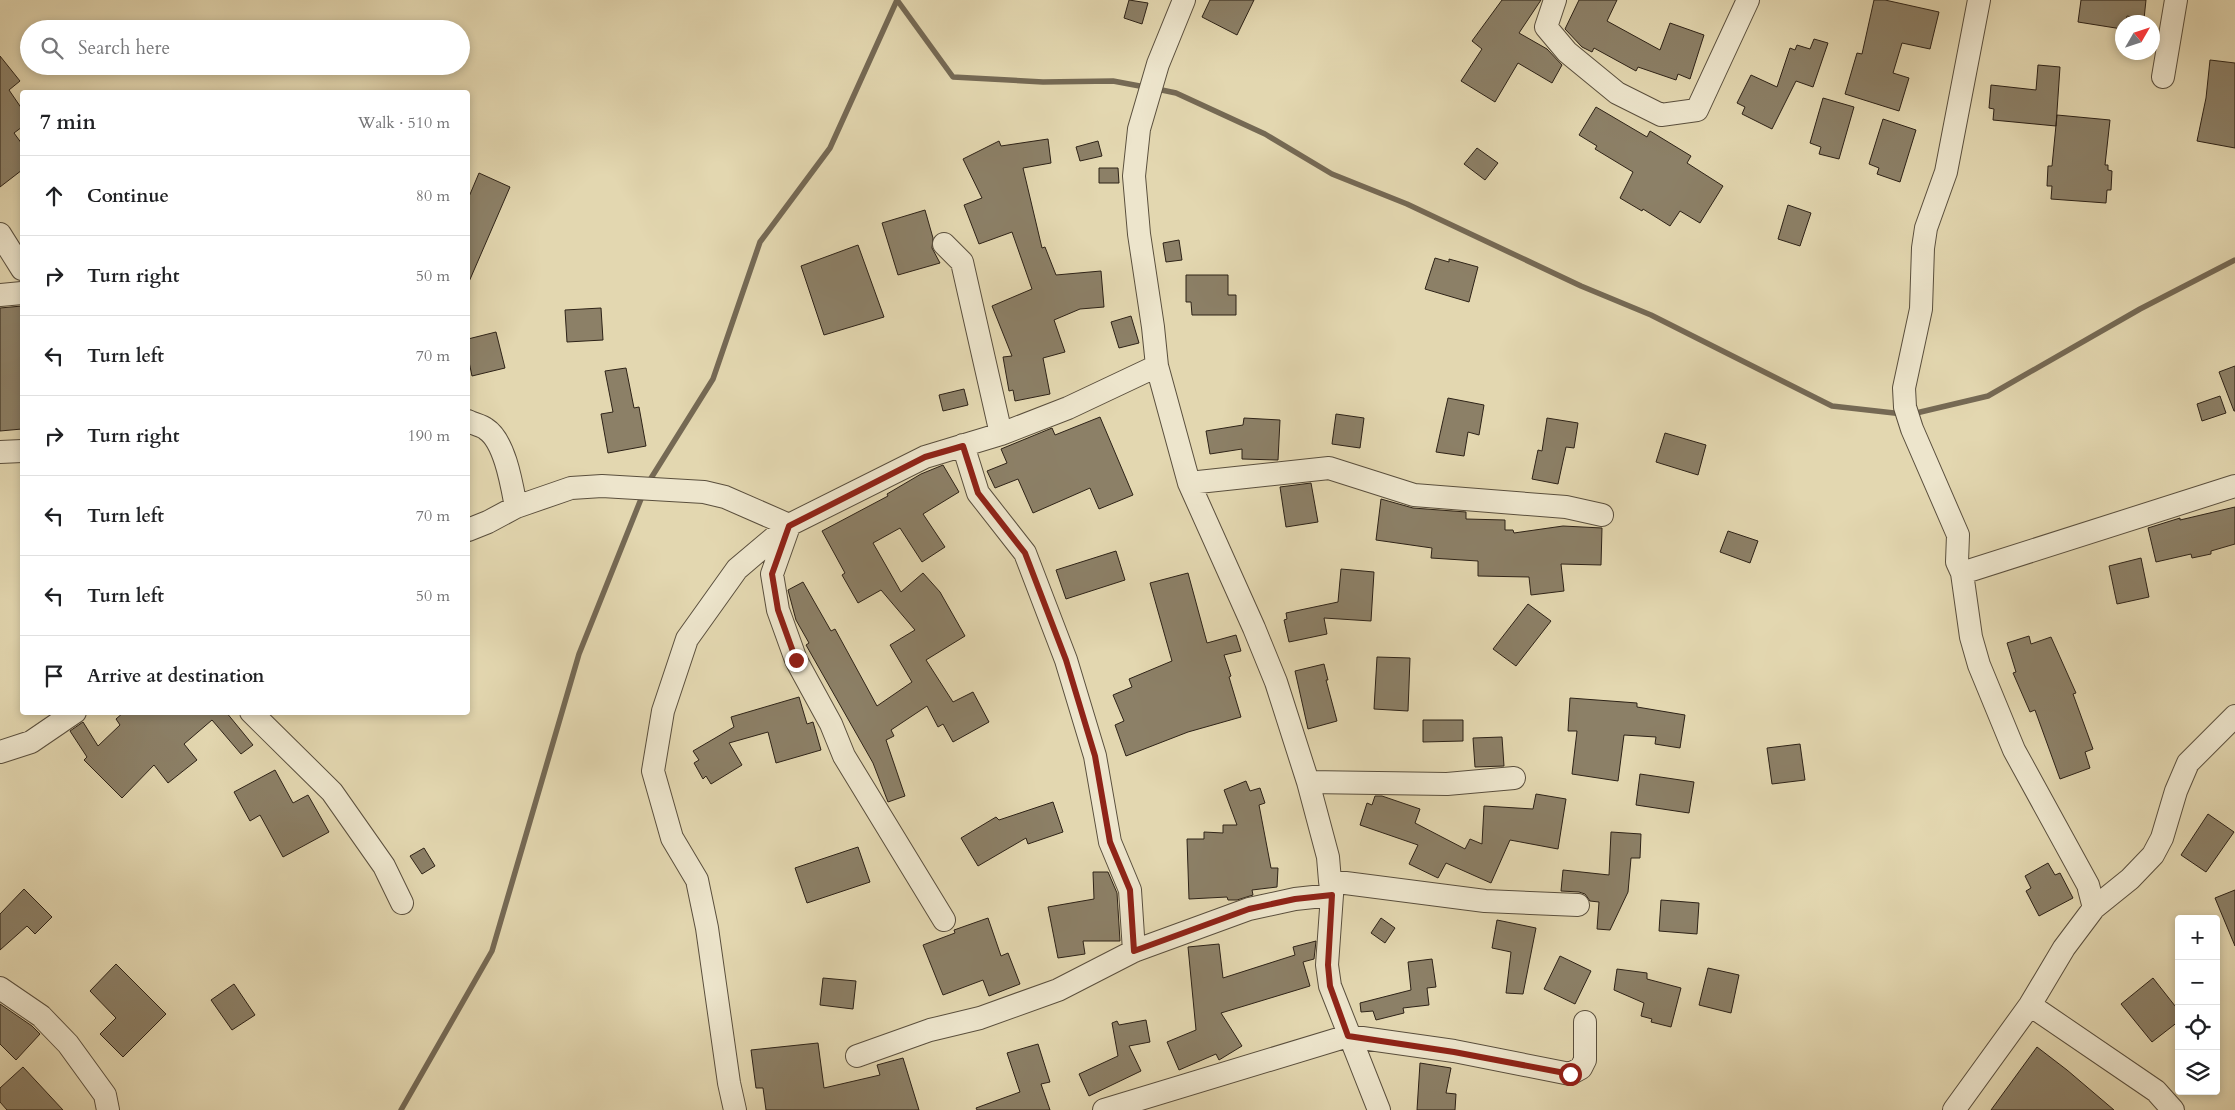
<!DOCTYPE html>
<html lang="en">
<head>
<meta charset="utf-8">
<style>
	:root { --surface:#fff; --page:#f2f2f2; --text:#202124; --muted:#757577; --line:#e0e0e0 }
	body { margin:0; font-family:Cardo,serif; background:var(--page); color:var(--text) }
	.controls { position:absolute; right:15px; bottom:15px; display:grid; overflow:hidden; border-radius:5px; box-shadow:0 2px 8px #0003 }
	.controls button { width:45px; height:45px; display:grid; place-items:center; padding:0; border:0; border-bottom:1px solid var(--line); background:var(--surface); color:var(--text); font:25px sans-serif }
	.compass { position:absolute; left:2115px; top:15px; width:45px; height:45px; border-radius:50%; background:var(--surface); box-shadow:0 2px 8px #0003; rotate:51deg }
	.stop { position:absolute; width:15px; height:15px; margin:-11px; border:4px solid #8f2418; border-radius:50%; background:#fff }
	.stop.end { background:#8f2418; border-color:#fff; box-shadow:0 1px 5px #0008 }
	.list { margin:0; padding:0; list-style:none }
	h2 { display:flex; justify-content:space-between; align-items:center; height:65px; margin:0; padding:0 20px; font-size:21px }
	h2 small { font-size:16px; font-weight:400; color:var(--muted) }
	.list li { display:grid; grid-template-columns:32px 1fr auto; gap:15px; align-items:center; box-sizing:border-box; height:80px; padding:0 20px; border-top:1px solid var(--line) }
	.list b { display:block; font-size:19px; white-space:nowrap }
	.list em { font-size:16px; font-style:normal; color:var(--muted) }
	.icon { flex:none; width:28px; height:28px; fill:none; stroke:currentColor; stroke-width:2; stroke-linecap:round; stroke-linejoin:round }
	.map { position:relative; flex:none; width:2235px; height:1110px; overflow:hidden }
	.search { position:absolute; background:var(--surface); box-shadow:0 2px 8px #0003; left:20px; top:20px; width:450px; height:55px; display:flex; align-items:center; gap:12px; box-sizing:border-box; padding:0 18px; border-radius:28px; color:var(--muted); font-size:19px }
	.panel { position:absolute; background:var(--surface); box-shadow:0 2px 8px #0003; left:20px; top:90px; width:450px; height:625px; border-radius:5px }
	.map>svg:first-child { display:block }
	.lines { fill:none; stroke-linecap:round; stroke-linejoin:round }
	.stream { stroke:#756954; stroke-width:5.5 }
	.building { fill:#8c8067; stroke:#2d2217 }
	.minor-casing { stroke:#5a4f3d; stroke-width:24 }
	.minor { stroke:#ede5cc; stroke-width:22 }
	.route { stroke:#8f2418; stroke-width:6 }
</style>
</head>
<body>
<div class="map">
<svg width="2235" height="1110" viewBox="0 0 2235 1110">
	<rect width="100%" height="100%" fill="#e3d7b0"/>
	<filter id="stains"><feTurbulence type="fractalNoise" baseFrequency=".004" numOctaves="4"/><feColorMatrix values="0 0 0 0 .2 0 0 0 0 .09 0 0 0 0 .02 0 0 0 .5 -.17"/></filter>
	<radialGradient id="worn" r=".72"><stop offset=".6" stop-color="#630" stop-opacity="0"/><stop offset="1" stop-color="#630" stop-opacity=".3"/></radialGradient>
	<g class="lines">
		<!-- stream -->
		<path class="stream" d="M 897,0 L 953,77 L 1043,82 L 1113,81 L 1145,87
			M 1157,89 L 1176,93 L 1265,134 L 1332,174 L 1407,204 L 1581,286 L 1651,315 L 1832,406 L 1903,414
			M 1912,414 L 1988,396 L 2140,309 L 2235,260
			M 648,483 L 713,379 L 760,242 L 830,148 L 897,0
			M 401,1110 L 492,951 L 579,654 L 643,494"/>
	</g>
	<!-- building -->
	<path class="building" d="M 1129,0 L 1148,3 L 1142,24 L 1124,18 Z
		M 1210,0 L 1254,0 L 1237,35 L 1202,17 Z
		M 1502,0 L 1541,0 L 1519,33 L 1547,49 L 1562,65 L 1552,83 L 1518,63 L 1495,102 L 1461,81 L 1482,49 L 1472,41 Z
		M 1579,0 L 1617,0 L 1607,21 L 1660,50 L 1670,23 L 1704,35 L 1690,79 L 1678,74 L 1676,80 L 1638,67 L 1636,71 L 1594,48 L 1592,52 L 1582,47 L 1565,29 Z
		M 1874,0 L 1885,0 L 1939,12 L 1930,49 L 1902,43 L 1893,73 L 1909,78 L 1899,111 L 1845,94 L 1857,53 L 1862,54 Z
		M 2081,0 L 2146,0 L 2144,19 L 2127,16 L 2126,22 L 2122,22 L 2122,29 L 2078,22 Z
		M 1814,39 L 1828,43 L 1813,87 L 1796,81 L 1772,129 L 1742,114 L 1745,107 L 1737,103 L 1751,75 L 1777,87 L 1790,48 L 1795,50 L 1797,45 L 1810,49 Z
		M 0,56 L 20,81 L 9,90 L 22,109 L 22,127 L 14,133 L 22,144 L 22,170 L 0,187 Z
		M 2210,60 L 2235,63 L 2235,148 L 2197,141 L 2206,98 Z
		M 2038,65 L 2060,67 L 2056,126 L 1993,120 L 1994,109 L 1989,108 L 1991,85 L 2036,90 Z
		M 1823,98 L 1854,107 L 1839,159 L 1819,154 L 1821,147 L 1810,143 Z
		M 1596,107 L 1647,137 L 1650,131 L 1691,156 L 1687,163 L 1723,186 L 1700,223 L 1680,211 L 1670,226 L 1643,209 L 1642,211 L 1620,198 L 1633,172 L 1595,149 L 1597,146 L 1579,135 Z
		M 2057,115 L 2110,120 L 2105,165 L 2108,165 L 2108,170 L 2112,171 L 2111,190 L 2107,190 L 2106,203 L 2051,199 L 2052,186 L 2047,186 L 2048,166 L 2052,166 Z
		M 1883,119 L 1916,130 L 1900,182 L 1877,174 L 1879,168 L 1869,164 Z
		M 1048,139 L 1051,163 L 1023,168 L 1042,248 L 1045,247 L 1056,275 L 1101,271 L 1104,307 L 1080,309 L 1054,320 L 1065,352 L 1043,358 L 1050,394 L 1015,401 L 1013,390 L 1009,391 L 1003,357 L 1012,356 L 992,306 L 1032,289 L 1012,232 L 979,244 L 964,205 L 982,198 L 963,159 L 999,141 L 1001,146 Z
		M 1098,141 L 1102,156 L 1080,161 L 1076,147 Z
		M 1477,148 L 1498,163 L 1485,180 L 1464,164 Z
		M 1099,168 L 1118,168 L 1119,183 L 1099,183 Z
		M 479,173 L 510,187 L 468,284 L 468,199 Z
		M 1788,205 L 1811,213 L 1800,246 L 1778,239 Z
		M 925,210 L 933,238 L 932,248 L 940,263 L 898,275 L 882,223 Z
		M 1179,240 L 1182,260 L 1166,262 L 1163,243 Z
		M 858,245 L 884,317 L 824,335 L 801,266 Z
		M 1435,258 L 1449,262 L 1449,259 L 1478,267 L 1469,302 L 1425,289 Z
		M 1186,275 L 1228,275 L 1228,295 L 1236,295 L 1236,315 L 1192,315 L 1191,302 L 1186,302 Z
		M 22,306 L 22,429 L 0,431 L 0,308 Z
		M 601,308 L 603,340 L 567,342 L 565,310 Z
		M 1131,316 L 1139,343 L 1119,348 L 1111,322 Z
		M 496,332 L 505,368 L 472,376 L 468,357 L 468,339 Z
		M 2235,366 L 2235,411 L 2234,411 L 2219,372 Z
		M 626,368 L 634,408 L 639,407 L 646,446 L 608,453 L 601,414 L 613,412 L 605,371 Z
		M 964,389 L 968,405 L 943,411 L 939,395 Z
		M 2220,396 L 2226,413 L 2202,421 L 2197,404 Z
		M 1448,398 L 1484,405 L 1479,435 L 1468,432 L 1464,456 L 1436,452 Z
		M 1336,414 L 1364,418 L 1360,448 L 1332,444 Z
		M 1100,417 L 1133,495 L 1099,509 L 1090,488 L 1033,513 L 1018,479 L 995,488 L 987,471 L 1007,463 L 1001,449 L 1052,428 L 1055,435 Z
		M 1244,418 L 1280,420 L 1278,460 L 1242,459 L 1242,449 L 1210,454 L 1206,431 L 1243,425 Z
		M 1547,418 L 1578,423 L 1574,448 L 1566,447 L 1558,484 L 1532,479 L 1538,450 L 1542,451 Z
		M 1665,433 L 1706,445 L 1698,475 L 1656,462 Z
		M 943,465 L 959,492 L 923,514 L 945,547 L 922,562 L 900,528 L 873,543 L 901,592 L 923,573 L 940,592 L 965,636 L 926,660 L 953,702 L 973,692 L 989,722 L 953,742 L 943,724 L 938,727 L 927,706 L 891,730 L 894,736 L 886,740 L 905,796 L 888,802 L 873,763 L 806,645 L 809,643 L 796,620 L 788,590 L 803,582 L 831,631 L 835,629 L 877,706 L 912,682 L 890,645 L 915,630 L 881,590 L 858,603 L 842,575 L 845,573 L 822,531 L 888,496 L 887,494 L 921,474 Z
		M 1311,483 L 1318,522 L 1286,527 L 1280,487 Z
		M 1381,499 L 1413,508 L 1466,512 L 1466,519 L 1505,520 L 1505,530 L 1513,530 L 1514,533 L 1563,526 L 1602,528 L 1601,565 L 1561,564 L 1564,591 L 1531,595 L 1529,577 L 1478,576 L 1478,561 L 1431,558 L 1432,548 L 1376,540 Z
		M 2235,507 L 2235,544 L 2211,551 L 2211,554 L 2192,558 L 2191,554 L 2156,562 L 2148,528 L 2180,518 L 2180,520 Z
		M 1728,531 L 1758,541 L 1750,563 L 1720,552 Z
		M 1116,551 L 1125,580 L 1066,599 L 1056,570 Z
		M 2141,558 L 2149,597 L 2117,604 L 2109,566 Z
		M 1341,569 L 1374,572 L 1371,621 L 1324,618 L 1327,634 L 1289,642 L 1284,620 L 1287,619 L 1286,613 L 1338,602 Z
		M 1188,573 L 1207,643 L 1236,635 L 1241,651 L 1224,655 L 1231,676 L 1229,677 L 1241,717 L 1188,732 L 1126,756 L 1115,725 L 1124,721 L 1113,695 L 1132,687 L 1129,679 L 1172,661 L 1150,583 Z
		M 1528,604 L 1551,621 L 1516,666 L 1493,649 Z
		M 2029,636 L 2031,644 L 2051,637 L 2076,693 L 2073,694 L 2093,749 L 2085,752 L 2090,768 L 2060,779 L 2035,710 L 2030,712 L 2013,673 L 2016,672 L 2007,643 Z
		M 1377,657 L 1410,658 L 1408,711 L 1374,709 Z
		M 1324,664 L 1328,680 L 1326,680 L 1337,721 L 1308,729 L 1295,671 Z
		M 799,697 L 807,724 L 813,722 L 821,750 L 776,763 L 768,732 L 729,743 L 742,765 L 711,784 L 706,776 L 703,779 L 694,763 L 699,760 L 693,751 L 734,727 L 731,717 Z
		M 1570,698 L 1637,703 L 1637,707 L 1685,715 L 1680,748 L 1655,744 L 1656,737 L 1624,735 L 1618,781 L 1572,774 L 1577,731 L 1568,731 Z
		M 124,712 L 226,712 L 253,745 L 241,754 L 212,720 L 184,744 L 197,760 L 168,783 L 154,765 L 122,798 L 84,760 L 87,757 L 70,731 L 83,722 L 98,746 L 120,725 L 116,719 Z
		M 1423,720 L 1463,720 L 1463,741 L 1423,742 Z
		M 1502,737 L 1504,766 L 1475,767 L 1473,738 Z
		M 1800,744 L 1805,780 L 1772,784 L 1767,748 Z
		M 275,770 L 293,803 L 308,795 L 329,832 L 283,857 L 260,815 L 250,821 L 234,792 Z
		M 1640,774 L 1694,782 L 1689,813 L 1636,805 Z
		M 1246,781 L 1250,791 L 1260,788 L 1265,803 L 1259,805 L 1271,868 L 1278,868 L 1277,887 L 1252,890 L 1253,895 L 1237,900 L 1228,900 L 1227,897 L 1189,899 L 1187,839 L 1204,839 L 1204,832 L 1223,833 L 1223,825 L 1237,825 L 1224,790 Z
		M 1536,794 L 1566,799 L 1558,849 L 1510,840 L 1491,883 L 1446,863 L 1438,878 L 1409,864 L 1418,845 L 1360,825 L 1367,803 L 1372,805 L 1375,796 L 1382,796 L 1420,809 L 1415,823 L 1465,849 L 1470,839 L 1482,844 L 1484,806 L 1533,809 Z
		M 1053,802 L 1063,832 L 1028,844 L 1026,838 L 978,866 L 961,838 L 996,817 L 999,820 Z
		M 2208,814 L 2234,832 L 2206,872 L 2181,855 Z
		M 1611,832 L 1641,834 L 1640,858 L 1631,858 L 1628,892 L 1610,930 L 1597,929 L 1599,902 L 1590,901 L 1585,894 L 1579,892 L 1561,891 L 1563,870 L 1609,875 Z
		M 858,847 L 870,882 L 807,903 L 795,868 Z
		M 424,848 L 435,866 L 422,874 L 410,856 Z
		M 2048,863 L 2055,875 L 2060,873 L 2073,898 L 2039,916 L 2026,891 L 2031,888 L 2025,876 Z
		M 1093,872 L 1108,872 L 1117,893 L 1120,941 L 1083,941 L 1085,954 L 1058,958 L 1048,907 L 1094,899 Z
		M 24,889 L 52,917 L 35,934 L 27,926 L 0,950 L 0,914 Z
		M 2235,890 L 2235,946 L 2215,898 Z
		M 1661,900 L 1699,903 L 1697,934 L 1659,931 Z
		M 988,918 L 1001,956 L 1008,953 L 1020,984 L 989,996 L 983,980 L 943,995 L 923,945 L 955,933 L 954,930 Z
		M 1381,918 L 1395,928 L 1385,943 L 1371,933 Z
		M 1497,920 L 1536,928 L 1523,994 L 1506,993 L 1511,952 L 1492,948 Z
		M 1316,941 L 1314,959 L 1303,962 L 1310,986 L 1221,1013 L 1242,1046 L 1219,1060 L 1216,1054 L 1179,1070 L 1167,1042 L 1196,1030 L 1188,947 L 1219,944 L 1223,978 L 1295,955 L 1293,947 Z
		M 1560,956 L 1591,971 L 1575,1004 L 1544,989 Z
		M 1432,959 L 1436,987 L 1427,988 L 1429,1005 L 1403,1008 L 1404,1013 L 1376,1020 L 1373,1011 L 1361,1012 L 1360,1003 L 1411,990 L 1408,962 Z
		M 116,964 L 166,1014 L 123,1057 L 100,1034 L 116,1018 L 90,991 Z
		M 1708,968 L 1739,975 L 1731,1013 L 1699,1005 Z
		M 1617,969 L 1647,973 L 1647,979 L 1681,988 L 1671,1027 L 1651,1022 L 1652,1019 L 1641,1016 L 1644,1003 L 1614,990 Z
		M 823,978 L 856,981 L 853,1009 L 820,1005 Z
		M 2153,978 L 2179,1011 L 2179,1021 L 2152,1042 L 2121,1004 Z
		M 234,984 L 255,1015 L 232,1030 L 211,1000 Z
		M 0,1004 L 32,1026 L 40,1034 L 16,1060 L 0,1044 Z
		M 1146,1020 L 1150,1042 L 1129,1046 L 1141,1071 L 1089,1096 L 1079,1074 L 1118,1056 L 1112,1023 L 1117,1021 L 1119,1025 Z
		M 818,1043 L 824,1088 L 880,1075 L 877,1065 L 903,1058 L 919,1110 L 766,1110 L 763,1088 L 756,1088 L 751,1050 Z
		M 1038,1044 L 1050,1082 L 1041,1084 L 1050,1110 L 977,1110 L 976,1108 L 1020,1092 L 1007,1053 Z
		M 2037,1047 L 2067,1070 L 2114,1110 L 1991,1110 Z
		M 1420,1063 L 1451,1068 L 1446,1093 L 1456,1094 L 1455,1110 L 1417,1110 Z
		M 23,1067 L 63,1110 L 7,1110 L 0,1102 L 0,1088 Z"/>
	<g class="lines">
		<!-- minor casing -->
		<g class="minor-casing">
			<path id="minor" d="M 1184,0 L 1158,64 L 1139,129 L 1134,176 L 1139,234 L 1153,327 L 1157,366 L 1189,483 L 1254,628 L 1276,682 L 1308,782 L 1328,857 L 1330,881 L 1332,895 L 1327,965 L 1330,986 L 1379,1110
				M 1555,0 L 1546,27 L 1567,52 L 1617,93 L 1661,115 L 1697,110 L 1748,0
				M 1979,0 L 1946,172 L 1926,228 L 1923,248 L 1921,309 L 1904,388 L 1905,407 L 1912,429 L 1958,535 L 1957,562 L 1962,573 L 1971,637 L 1979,665 L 2014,750 L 2088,885 L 2094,908
				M 2163,77 L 2176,0
				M 0,234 L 22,269
				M 944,244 L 962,262 L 1001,434
				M 0,295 L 22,293
				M 468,421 C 473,424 481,425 486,429 C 505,441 512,486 516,507
				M 963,445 L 978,493 L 1025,553 L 1066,660 L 1095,756 L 1110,842 L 1130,890 L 1134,951
				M 0,452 L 22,451
				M 1189,483 L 1329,468 L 1414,495 L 1566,507 L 1602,515
				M 789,526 L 772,574 L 778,610 L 796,660 L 831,724 L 844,756 L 944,920
				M 468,530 L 488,522 L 516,507 L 571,488 L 602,486 L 704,492 L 725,497 L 789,525 L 925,457 L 1001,434 L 1068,408 L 1157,366
				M 1962,573 L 2235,486
				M 251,712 L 332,792 L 384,866 L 402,903
				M 0,752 L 31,742 L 75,712
				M 1308,782 L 1447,784 L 1514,778
				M 1330,881 L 1485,901 L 1578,905
				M 0,988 L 41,1016 L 68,1044 L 105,1095 L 108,1110
				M 2030,1005 L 2156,1091 L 2173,1110
				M 857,1056 L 930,1030 L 980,1018 L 1058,990 L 1134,951 L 1249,909 L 1295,899 L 1332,895
				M 735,1110 L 729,1083 L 707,928 L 697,880 L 672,838 L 653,771 L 663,711 L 687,639 L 737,569 L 789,525
				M 1104,1110 L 1348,1036 L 1454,1051 L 1570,1074 L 1581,1068 L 1585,1060 L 1585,1022
				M 1954,1110 L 2030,1005 L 2064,948 L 2094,908 L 2130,879 L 2153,855 L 2162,838 L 2176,791 L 2188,763 L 2235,716"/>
		</g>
		<!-- minor -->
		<use href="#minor" class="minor"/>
	</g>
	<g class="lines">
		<!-- route -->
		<path class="route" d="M 796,660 L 778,610 L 772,574 L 789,526 L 925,457 L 963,446 L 978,493 L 1025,553 L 1066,660 L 1095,756 L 1110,842 L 1130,890 L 1134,951 L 1249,909 L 1295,899 L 1332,895 L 1328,965 L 1330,986 L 1348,1036 L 1454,1052 L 1570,1074"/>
	</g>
	<rect width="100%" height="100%" filter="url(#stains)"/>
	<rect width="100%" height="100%" fill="url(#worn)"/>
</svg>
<div class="controls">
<button>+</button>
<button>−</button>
<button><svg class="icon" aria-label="locate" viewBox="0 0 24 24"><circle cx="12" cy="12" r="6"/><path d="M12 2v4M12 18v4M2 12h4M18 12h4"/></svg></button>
<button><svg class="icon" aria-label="layers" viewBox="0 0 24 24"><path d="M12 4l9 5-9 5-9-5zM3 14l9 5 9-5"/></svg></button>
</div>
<svg class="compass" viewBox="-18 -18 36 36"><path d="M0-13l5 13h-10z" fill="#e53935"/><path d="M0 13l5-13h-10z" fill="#757577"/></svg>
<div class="stop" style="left:1570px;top:1074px"></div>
<div class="stop end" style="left:796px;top:660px"></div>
<div class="search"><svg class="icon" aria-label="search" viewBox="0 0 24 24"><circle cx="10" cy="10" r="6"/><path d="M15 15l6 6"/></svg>Search here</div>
<section class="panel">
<h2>7 min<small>Walk · 510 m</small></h2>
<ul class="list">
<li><svg class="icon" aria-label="ahead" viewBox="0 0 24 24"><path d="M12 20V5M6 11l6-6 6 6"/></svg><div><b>Continue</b></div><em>80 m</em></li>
<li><svg class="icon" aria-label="right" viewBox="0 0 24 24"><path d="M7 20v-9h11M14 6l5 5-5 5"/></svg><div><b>Turn right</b></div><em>50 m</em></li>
<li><svg class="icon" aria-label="left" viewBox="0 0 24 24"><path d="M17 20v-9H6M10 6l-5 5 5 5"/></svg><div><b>Turn left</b></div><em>70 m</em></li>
<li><svg class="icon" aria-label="right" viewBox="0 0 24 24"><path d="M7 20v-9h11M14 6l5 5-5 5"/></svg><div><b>Turn right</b></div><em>190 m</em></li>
<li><svg class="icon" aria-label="left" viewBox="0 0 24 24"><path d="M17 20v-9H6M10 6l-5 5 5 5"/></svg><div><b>Turn left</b></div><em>70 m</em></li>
<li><svg class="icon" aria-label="left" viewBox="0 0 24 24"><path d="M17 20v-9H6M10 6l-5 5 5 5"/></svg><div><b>Turn left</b></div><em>50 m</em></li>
<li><svg class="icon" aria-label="arrive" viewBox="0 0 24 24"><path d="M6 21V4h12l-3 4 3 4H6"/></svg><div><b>Arrive at destination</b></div></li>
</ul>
</section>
</div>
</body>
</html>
